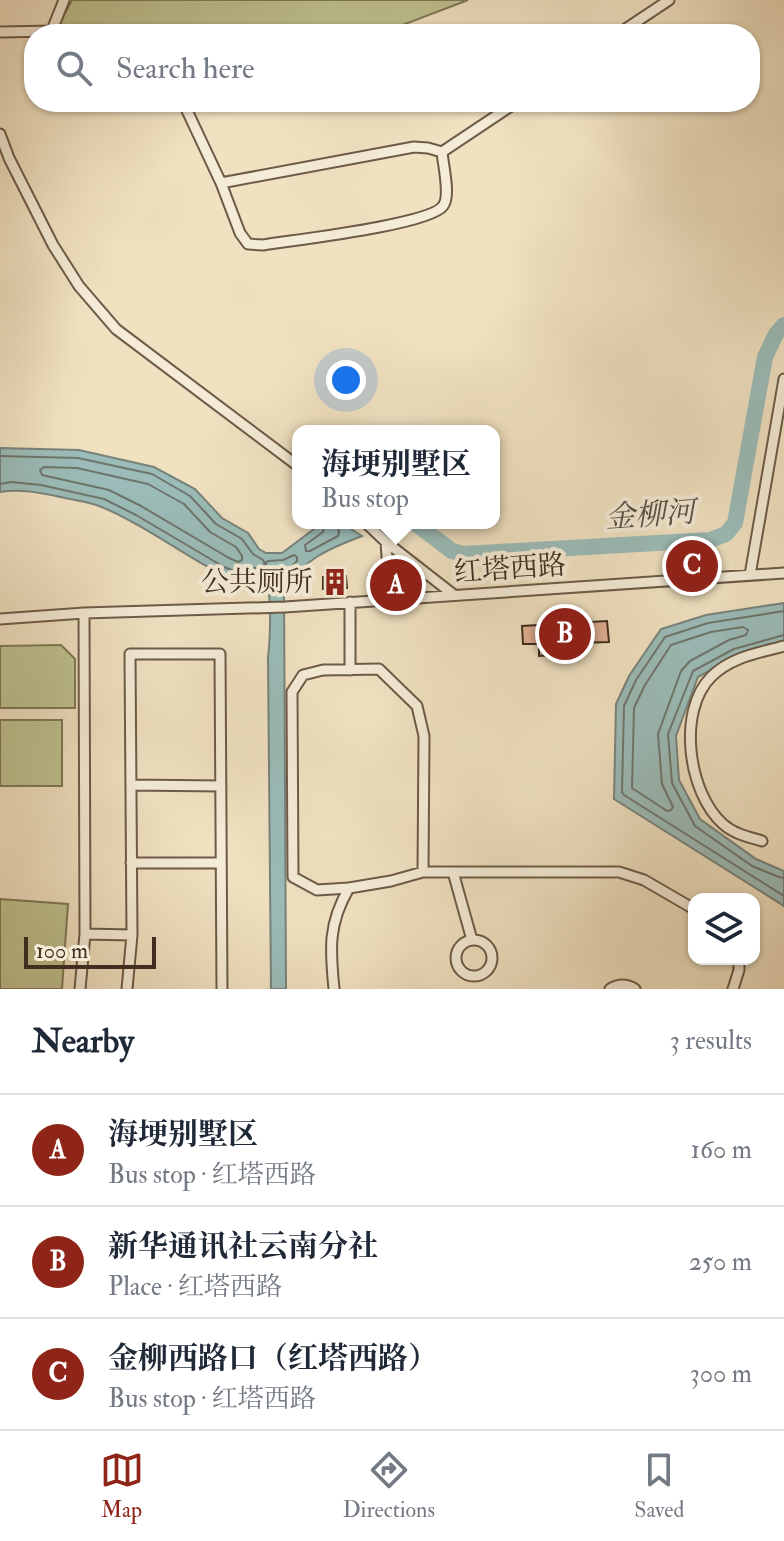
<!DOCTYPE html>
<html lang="en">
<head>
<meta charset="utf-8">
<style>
	:root { --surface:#fff; --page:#f2f2f3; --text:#1f2937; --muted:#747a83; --line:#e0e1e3; --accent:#8f2418 }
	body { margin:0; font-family:"IM FELL Double Pica","Noto Serif SC",serif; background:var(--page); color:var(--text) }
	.controls { position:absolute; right:24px; bottom:24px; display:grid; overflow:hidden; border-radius:16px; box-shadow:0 2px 6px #0004 }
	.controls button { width:72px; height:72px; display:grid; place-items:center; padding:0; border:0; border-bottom:2px solid var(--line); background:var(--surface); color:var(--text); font:40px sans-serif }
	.scale { position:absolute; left:24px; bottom:20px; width:132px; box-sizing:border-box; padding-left:8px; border:4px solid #412e1f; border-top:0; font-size:22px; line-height:28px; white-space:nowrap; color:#412e1f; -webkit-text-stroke:6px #f5ecd7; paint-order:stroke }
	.you { position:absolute; left:346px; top:380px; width:28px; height:28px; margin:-20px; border:6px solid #fff; border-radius:50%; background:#1a73e8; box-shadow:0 0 0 12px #1a73e833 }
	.badge { display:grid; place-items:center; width:52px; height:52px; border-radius:50%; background:var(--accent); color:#fff; font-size:26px; font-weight:700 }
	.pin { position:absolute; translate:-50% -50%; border:4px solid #fff; box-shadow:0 2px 8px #0006 }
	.popup { position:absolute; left:292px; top:425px; width:208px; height:104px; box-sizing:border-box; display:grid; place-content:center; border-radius:16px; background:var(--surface); filter:drop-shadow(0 2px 6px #0005); font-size:26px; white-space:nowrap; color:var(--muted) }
	.popup b { font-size:30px; color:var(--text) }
	.popup::after { content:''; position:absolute; left:50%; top:100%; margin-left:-16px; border:16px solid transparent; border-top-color:var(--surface) }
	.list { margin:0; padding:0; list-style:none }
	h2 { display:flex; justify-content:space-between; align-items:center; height:104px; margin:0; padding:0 32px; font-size:34px }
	h2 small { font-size:26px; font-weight:400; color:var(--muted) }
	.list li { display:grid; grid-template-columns:52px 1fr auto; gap:24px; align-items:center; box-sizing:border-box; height:112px; padding:0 32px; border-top:2px solid var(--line) }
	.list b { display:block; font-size:30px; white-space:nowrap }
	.list p { margin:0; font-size:26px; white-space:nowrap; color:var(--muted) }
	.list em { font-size:26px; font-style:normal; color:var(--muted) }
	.icon { flex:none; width:44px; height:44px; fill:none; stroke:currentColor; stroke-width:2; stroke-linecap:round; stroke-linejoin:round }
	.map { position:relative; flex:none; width:784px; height:989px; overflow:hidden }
	.search { position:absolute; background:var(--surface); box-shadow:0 2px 6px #0004; left:24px; right:24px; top:24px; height:88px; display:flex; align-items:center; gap:20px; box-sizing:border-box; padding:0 28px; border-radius:32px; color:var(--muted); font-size:30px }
	.sheet { height:440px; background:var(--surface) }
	nav { display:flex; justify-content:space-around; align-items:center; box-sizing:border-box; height:112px; border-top:2px solid var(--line); background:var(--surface); font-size:22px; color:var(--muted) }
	nav a { display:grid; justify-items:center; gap:4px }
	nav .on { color:var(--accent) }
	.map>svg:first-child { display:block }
	.green { fill:#bec18f; stroke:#807857; stroke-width:2 }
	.water { fill:#9bbcb9; stroke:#77837b; stroke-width:2 }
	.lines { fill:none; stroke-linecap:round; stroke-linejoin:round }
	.shore { stroke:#6e756c; stroke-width:2 }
	.river { stroke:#9bbcb9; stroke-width:16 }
	.building { fill:#e3b095; stroke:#412e1f; stroke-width:2 }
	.minor-casing { stroke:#6d5b48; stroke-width:13 }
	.minor { stroke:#f5ecd7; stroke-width:9 }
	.labels { text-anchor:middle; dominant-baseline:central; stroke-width:8; stroke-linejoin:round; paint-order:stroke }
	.street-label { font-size:28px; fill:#412e1f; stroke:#f5ecd7 }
	.poi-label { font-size:28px; fill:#412e1f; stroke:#f5ecd7; text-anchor:end }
	.water-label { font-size:30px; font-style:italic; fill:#585246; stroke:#f5ecd7 }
</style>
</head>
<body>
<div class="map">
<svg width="784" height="989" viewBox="0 0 784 989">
	<rect width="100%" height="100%" fill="#f0e1c1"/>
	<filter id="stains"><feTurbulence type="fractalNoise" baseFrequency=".0025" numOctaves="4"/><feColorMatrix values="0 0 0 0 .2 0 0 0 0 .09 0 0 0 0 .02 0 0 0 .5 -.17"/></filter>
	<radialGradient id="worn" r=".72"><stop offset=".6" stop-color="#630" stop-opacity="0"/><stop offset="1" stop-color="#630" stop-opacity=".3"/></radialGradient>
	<!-- green -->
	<path class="green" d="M 72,0 L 468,0 L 379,34 L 60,34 L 58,26 Z
		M 61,645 L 75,659 L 75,708 L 0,708 L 0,646 Z
		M 0,720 L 62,720 L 62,786 L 0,786 Z
		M 0,899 L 68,904 L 62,989 L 0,989 Z"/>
	<!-- water -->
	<path class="water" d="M 0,448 L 79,450 L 154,467 L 195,489 L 222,518 L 248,533 L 259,549 L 266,553 L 282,553 L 322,523 L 341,523 L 362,536 C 330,548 302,560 284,590 L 286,989 L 271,989 L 268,657 C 270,642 271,611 269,595 C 268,588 265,583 266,576 L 255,575 L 241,583 C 192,563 152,528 104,508 C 89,501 71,500 56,496 C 37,492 19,489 0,492 Z
		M 784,603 L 784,643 L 736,656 L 698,677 L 676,736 L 679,780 L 700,819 L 756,859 L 784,871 L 784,906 L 614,799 L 616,704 L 629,676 L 661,629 L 706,615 Z"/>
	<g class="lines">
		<!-- shore -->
		<path class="shore" d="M 0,456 L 78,458 L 152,474 L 190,496 L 216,524 L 242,539 L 253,554 L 263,560 L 265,564 L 262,567 L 254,568 L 239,573 L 224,567 L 136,515 L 104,499 L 41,485 L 11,482 L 0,484
			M 44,467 L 77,468 L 148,484 L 184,504 L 210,532 L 236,547 L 242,556 L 242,560 L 238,562 L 229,558 L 141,506 L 109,490 L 42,475 L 40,470 Z
			M 325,523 L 323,532 L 305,545 L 306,551 L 310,551 L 338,536 L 339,533 L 337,523
			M 294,555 L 297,557 L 297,561 L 280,580 L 275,580 L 272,572 L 266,566 L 266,562 L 269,561 L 283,560 Z
			M 784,611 L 708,623 L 665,637 L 636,680 L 624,706 L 622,792 L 624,795 L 784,896
			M 743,627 L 748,630 L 746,635 L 729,640 L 690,661 L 681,671 L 658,734 L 662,784 L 673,807 L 671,810 L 667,811 L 632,788 L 634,708 L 645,685 L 671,645 L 711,632 Z
			M 784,635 L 734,649 L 693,671 L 668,734 L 672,783 L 695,826 L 752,866 L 779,877 L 784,878"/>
		<!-- river -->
		<path class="river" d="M 415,523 L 452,551 L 464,554 L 710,540 L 726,534 L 735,523 L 765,357 L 776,334 L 784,325"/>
	</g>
	<!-- building -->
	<path class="building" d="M 346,576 L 347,588 L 323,589 L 323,577 Z
		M 607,621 L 609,642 L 575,643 L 574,654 L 539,656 L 539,644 L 523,644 L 522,626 Z"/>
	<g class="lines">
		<!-- minor casing -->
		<g class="minor-casing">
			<path id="minor" d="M 0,32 L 55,31
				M 55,34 L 54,25 L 64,0
				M 618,34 L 669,0
				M 183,102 L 221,183 L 240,233 L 248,244 L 263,245 C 293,240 429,225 443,206 C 451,196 443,165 442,152 L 428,148 L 414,147 L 221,183
				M 0,134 L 9,158 L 53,245 L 79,286 L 116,329 L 298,466
				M 442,152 L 517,102
				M 366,523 L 386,542 L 454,595
				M 750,575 L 784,379
				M 377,600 L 388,571 L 386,542
				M 350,602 L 350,670
				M 0,619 L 84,613 L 285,607 L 784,573
				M 131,785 L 221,786
				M 762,841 C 749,837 734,834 723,824 C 688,793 677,711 711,677 C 731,657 758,653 784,646
				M 131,863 L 221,863
				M 453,872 L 472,940
				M 349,888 L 317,890 L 293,877 L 292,692 L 303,675 L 323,670 L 379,669 L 417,706 L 424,736 L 423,872
				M 85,934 L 132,935
				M456 958a18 18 0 1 1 36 0a18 18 0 1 1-36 0Z
				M 80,989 L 85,934 L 84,613
				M 127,989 L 132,935 L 130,654 L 220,654 L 222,989
				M 334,989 C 330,949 328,924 349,888 L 391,881 L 423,872 L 619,872 L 644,880 L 694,909
				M 610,989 C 618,984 627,984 635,989
				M 733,989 L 739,970 L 739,959"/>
		</g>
		<!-- minor -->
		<use href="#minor" class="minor"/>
	</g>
	<!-- icons -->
	<defs>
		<g id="building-bare" transform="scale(2.16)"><path d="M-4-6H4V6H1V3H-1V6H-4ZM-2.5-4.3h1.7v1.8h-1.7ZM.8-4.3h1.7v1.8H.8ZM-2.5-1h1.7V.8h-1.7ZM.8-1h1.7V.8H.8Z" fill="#8f2418" stroke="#f5ecd7" stroke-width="2.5" paint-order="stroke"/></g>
	</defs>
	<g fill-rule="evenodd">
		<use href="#building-bare" x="335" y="582"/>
	</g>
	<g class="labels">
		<!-- street labels -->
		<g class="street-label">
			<text transform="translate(510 569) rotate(-4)">红塔西路</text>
		</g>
		<!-- poi labels -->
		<g class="poi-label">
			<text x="313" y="582">公共厕所</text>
		</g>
		<!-- water labels -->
		<g class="water-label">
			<text transform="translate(650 515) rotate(-4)">金柳河</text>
		</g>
	</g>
	<rect width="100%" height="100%" filter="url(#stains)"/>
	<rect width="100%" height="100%" fill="url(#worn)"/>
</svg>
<div class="controls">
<button><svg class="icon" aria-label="layers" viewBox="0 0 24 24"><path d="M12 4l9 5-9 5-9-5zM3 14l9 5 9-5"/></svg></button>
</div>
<div class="scale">100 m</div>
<div class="you"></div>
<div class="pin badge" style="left:396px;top:585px">A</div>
<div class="popup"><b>海埂别墅区</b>Bus stop</div>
<div class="pin badge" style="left:565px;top:634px">B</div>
<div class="pin badge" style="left:692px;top:566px">C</div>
<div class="search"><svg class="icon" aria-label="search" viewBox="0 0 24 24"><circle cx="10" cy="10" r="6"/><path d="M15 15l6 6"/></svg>Search here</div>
</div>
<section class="sheet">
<h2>Nearby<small>3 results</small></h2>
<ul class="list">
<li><span class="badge">A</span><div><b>海埂别墅区</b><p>Bus stop · 红塔西路</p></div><em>160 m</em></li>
<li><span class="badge">B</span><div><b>新华通讯社云南分社</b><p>Place · 红塔西路</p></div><em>250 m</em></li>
<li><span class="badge">C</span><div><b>金柳西路口（红塔西路）</b><p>Bus stop · 红塔西路</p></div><em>300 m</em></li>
</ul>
</section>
<nav>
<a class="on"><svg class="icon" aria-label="map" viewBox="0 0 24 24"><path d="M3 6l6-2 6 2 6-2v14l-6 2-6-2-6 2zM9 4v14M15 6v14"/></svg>Map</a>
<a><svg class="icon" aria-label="directions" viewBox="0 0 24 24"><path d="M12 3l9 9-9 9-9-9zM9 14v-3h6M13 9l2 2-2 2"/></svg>Directions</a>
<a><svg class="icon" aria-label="saved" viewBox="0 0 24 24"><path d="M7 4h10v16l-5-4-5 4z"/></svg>Saved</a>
</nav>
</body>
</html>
